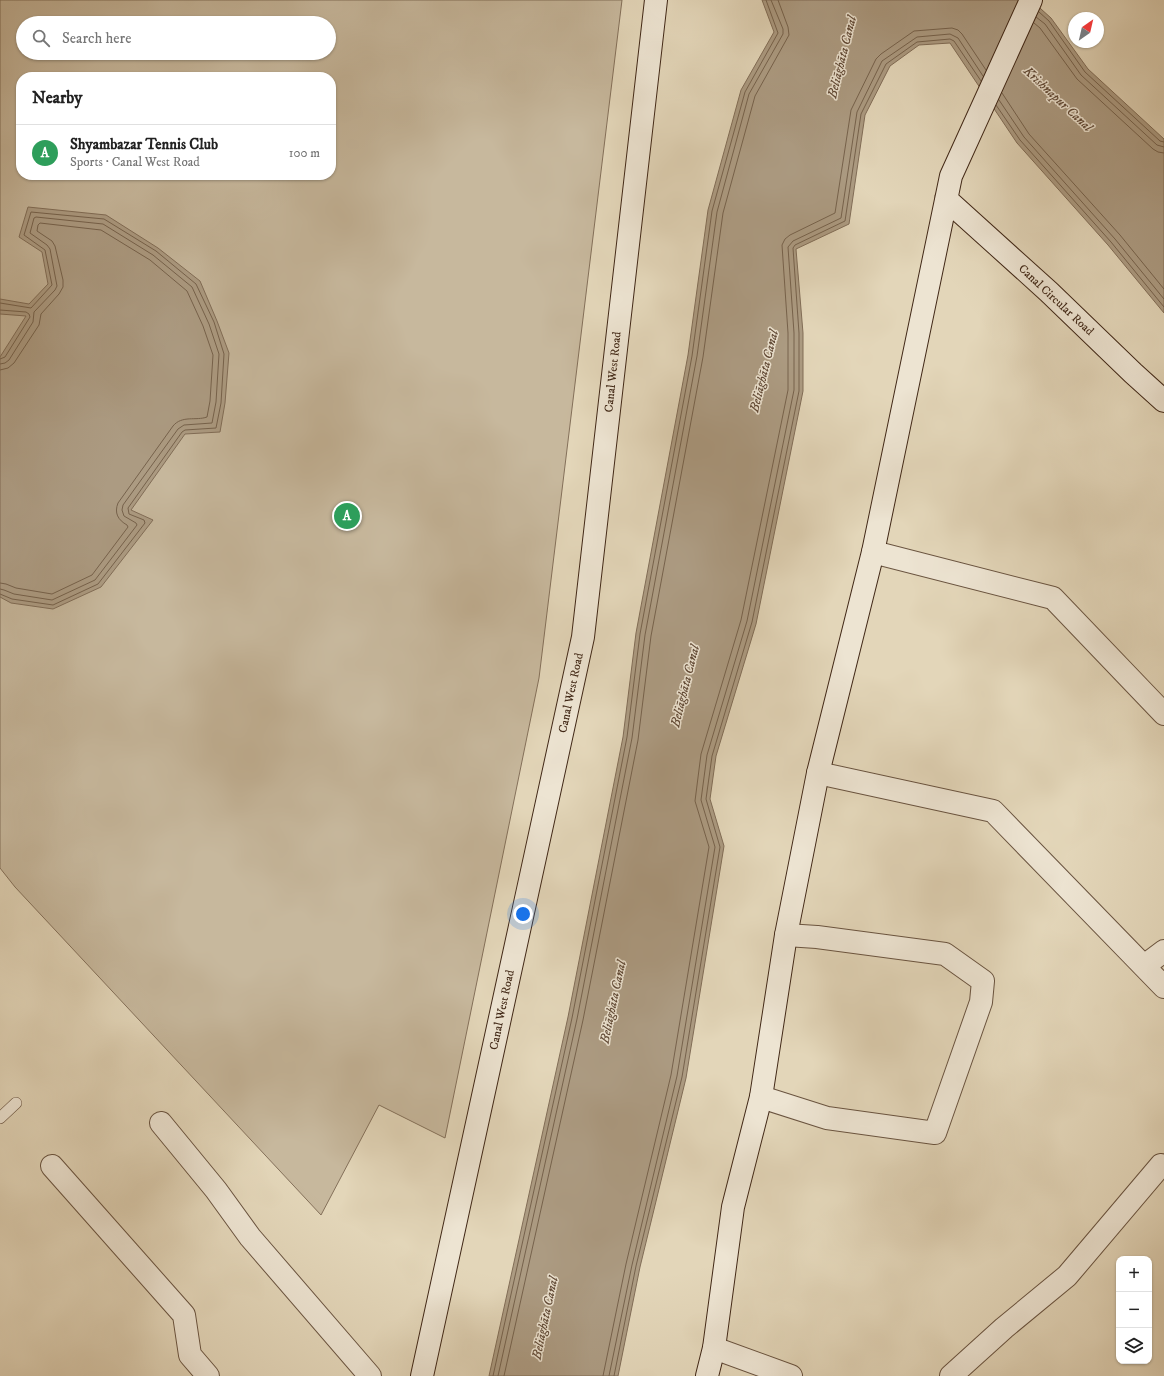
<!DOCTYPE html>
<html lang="en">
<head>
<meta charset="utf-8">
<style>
	:root { --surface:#fff; --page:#f6f6f6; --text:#222; --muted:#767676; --line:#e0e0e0; --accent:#0f766e }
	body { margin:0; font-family:"IM FELL DW Pica",serif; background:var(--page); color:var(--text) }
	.controls { position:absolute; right:12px; bottom:12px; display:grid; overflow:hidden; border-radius:8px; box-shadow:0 1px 3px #0004 }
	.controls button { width:36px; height:36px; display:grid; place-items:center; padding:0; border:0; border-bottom:1px solid var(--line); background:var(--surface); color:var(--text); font:20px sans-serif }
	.compass { position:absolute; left:1068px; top:12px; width:36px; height:36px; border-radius:50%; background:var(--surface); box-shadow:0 1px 3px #0004; rotate:34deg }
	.you { position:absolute; left:523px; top:914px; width:14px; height:14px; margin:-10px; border:3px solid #fff; border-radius:50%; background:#1a73e8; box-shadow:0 0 0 6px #1a73e833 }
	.badge { display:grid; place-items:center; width:26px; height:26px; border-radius:50%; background:var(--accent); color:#fff; font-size:13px; font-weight:700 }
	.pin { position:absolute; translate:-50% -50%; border:2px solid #fff; box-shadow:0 1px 4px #0006 }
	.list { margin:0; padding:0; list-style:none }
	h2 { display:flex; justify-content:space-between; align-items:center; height:52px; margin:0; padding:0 16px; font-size:17px }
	h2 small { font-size:13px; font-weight:400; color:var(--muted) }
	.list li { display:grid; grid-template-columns:26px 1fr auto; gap:12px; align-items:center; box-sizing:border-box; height:56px; padding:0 16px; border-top:1px solid var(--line) }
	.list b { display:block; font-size:15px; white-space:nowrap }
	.list p { margin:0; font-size:13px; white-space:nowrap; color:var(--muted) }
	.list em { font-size:13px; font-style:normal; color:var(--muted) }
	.icon { flex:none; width:22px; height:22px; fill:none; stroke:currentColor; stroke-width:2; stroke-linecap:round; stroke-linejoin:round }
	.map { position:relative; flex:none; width:1164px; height:1376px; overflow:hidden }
	.search { position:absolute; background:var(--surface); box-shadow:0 1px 3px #0004; left:16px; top:16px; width:320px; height:44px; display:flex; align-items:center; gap:10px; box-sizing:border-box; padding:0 14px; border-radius:22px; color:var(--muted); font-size:15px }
	.panel { position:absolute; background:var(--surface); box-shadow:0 1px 3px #0004; left:16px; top:72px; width:320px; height:108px; border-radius:16px }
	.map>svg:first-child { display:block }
	.green { fill:#c7b89d; stroke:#84705a; fill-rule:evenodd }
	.water { fill:#ac9b82; stroke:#816d57 }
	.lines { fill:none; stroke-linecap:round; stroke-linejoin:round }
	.shore { stroke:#76624c; stroke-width:1 }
	.lane-casing { stroke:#6a5440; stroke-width:12 }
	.street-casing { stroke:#6a5440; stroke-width:24 }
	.secondary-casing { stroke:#412817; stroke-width:24 }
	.lane { stroke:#ede4d2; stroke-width:11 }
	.street { stroke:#ede4d2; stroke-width:22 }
	.secondary { stroke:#ede4d2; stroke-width:22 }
	.labels { text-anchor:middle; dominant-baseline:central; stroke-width:3; stroke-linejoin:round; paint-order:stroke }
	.street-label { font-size:12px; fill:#412817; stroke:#ede4d2 }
	.water-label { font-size:13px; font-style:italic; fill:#614a37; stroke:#ede4d2 }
</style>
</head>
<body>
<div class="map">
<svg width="1164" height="1376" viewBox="0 0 1164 1376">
	<rect width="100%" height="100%" fill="#e3d6b9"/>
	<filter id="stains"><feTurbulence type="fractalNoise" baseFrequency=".005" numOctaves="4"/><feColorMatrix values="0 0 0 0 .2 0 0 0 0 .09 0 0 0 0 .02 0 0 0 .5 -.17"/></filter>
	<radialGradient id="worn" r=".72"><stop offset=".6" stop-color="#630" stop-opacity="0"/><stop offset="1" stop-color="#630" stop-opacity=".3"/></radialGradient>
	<!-- green -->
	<path class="green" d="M 0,0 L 622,0 L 539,678 L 445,1138 L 379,1105 L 321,1215 L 15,887 L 0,868 ZM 23,23 L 329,23 L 329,53 L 23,53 ZM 21,77 L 331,77 L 331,175 L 21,175 Z"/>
	<!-- water -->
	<path class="water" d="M 762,0 L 1031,0 L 1051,18 L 1088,69 L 1164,139 L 1164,313 L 1108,245 L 1017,143 L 950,43 L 919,45 L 890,66 L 865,115 L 849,224 L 796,249 L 803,333 L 803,391 L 756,624 L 716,756 L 710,799 L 724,846 L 686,1078 L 640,1267 L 618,1376 L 489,1376 L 568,1017 L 623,737 L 636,633 L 688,355 L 708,210 L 741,90 L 774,32 Z
		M 28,207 L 106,215 L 158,248 L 200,281 L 217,321 L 229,353 L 225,403 L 220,432 L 185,434 L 131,510 L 153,520 L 101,587 L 53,609 L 11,603 L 0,597 L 0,357 L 26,316 L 0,314 L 0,299 L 29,304 L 48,284 L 42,252 L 19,237 Z"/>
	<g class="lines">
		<!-- shore -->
		<path class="shore" d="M 1039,12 L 1049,21 L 1085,72 L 1160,141 L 1164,142
			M 1036,17 L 1045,24 L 1081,75 L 1157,145 L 1164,147
			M 1034,23 L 1040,28 L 1077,79 L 1153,149 L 1158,152 L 1164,153
			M 1002,93 L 1029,134 L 1120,235 L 1164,289
			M 999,100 L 1024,137 L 1115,239 L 1164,299
			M 996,105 L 1020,140 L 1111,242 L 1164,307
			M 0,303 L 31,308 L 52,285 L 45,250 L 24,235 L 31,212 L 104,219 L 156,251 L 196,284 L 214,322 L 224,354 L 221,403 L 216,428 L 185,430 L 182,432 L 128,508 L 129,514 L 144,520 L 145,523 L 98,584 L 53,605 L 12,599 L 0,594
			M 0,310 L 26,312 L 29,314 L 30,317 L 5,357 L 0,359
			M 0,364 L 5,363 L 9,360 L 33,322 L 34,312 L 55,290 L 57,286 L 50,249 L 47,245 L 30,233 L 34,218 L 36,217 L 103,224 L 153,255 L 192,287 L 209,324 L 219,354 L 216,402 L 212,423 L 184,425 L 178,429 L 123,505 L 122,510 L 124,516 L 136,523 L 137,525 L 95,580 L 52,600 L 14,594 L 4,590 L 0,589
			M 0,370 L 8,368 L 14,363 L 39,325 L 41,314 L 59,294 L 63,287 L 63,280 L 55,246 L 52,241 L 37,231 L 38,225 L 40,223 L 101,230 L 150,260 L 187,291 L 203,326 L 213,355 L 210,401 L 207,417 C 196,421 182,415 173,426 L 118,503 C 114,513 118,520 127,525 L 128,527 L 92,575 L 52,594 L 16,588 L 6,584 L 0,583
			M 493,1376 L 572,1018 L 627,737 L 640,634 L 692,356 L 712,211 L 745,92 L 778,33 L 766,0
			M 498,1376 L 577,1019 L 632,738 L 645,635 L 697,356 L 717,212 L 749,94 L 783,34 L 783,29 L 771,0
			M 504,1376 L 583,1020 L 638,740 L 651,636 L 703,357 L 723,213 L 755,96 L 789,35 L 788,27 L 778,0
			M 603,1376 L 626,1264 L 671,1075 L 709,847 L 695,801 L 701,754 L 741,620 L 788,390 L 788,333 L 782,245 L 785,239 L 790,235 L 835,213 L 851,110 L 876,59 L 881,54 L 914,31 L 952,28 L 958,30 L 962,34 L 986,70
			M 609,1376 L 632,1265 L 677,1076 L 715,847 L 701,800 L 707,755 L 747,621 L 794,390 L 794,333 L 788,247 L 793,241 L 841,218 L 857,112 L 882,61 L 917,37 L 950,34 L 958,38 L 983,76
			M 614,1376 L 636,1266 L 682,1077 L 720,847 L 706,799 L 712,756 L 752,622 L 799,391 L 799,333 L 793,248 L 795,245 L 845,221 L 861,114 L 886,64 L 917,42 L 950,39 L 954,41 L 981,81"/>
		<!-- lane casing -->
		<g class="lane-casing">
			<path id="lane" d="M 0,1118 L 16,1103"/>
		</g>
		<!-- street casing -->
		<g class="street-casing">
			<path id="street" d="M 873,552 L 1053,598 L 1164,714
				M 818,773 L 993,811 L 1164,987
				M 1144,966 L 1164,951
				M 761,1097 L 827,1118 L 935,1133 L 981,1002 L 983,981 L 945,954 L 817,937 L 786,935
				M 161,1123 L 216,1190 L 250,1237 L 370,1376
				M 52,1166 L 184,1315 L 190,1355 L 208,1376
				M 714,1348 L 791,1376
				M 951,1376 L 1004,1328 L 1067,1276 L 1161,1165"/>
		</g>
		<!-- secondary casing -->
		<g class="secondary-casing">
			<path id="secondary" d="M 946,199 L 1049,292 L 1133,373 L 1164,401
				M 422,1376 L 583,637 L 656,0
				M 707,1376 L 714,1348 L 733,1207 L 761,1097 L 786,935 L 818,773 L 873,552 L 951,176 L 1031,0"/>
		</g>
		<!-- lane -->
		<use href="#lane" class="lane"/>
		<!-- street -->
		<use href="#street" class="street"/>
		<!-- secondary -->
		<use href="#secondary" class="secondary"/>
	</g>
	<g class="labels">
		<!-- street labels -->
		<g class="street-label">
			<text transform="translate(1056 300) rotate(43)">Canal Circular Road</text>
			<text transform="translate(613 372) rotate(-84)">Canal West Road</text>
			<text transform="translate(571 693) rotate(-78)">Canal West Road</text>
			<text transform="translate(502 1010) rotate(-78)">Canal West Road</text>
		</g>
		<!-- water labels -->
		<g class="water-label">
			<text transform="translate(842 57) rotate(-76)">Beliāghāta Canal</text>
			<text transform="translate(1058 99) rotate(43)">Krishnapur Canal</text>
			<text transform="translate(764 371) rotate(-76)">Beliāghāta Canal</text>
			<text transform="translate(685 686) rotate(-76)">Beliāghāta Canal</text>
			<text transform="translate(613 1002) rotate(-78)">Beliāghāta Canal</text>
			<text transform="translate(545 1318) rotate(-78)">Beliāghāta Canal</text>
		</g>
	</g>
	<rect width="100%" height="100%" filter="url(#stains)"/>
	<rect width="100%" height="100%" fill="url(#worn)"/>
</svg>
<div class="controls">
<button>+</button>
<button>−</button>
<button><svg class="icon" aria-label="layers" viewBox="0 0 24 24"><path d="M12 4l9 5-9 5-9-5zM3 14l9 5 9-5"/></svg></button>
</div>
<svg class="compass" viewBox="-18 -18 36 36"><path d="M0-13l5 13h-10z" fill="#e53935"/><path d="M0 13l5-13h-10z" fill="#767676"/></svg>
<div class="you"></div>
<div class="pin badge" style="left:347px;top:516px;background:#2e9e5b">A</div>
<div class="search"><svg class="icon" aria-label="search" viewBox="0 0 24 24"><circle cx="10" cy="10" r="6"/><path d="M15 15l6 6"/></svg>Search here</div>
<section class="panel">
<h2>Nearby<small></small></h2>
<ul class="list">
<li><span class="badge" style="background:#2e9e5b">A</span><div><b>Shyambazar Tennis Club</b><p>Sports · Canal West Road</p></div><em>100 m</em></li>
</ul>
</section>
</div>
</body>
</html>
